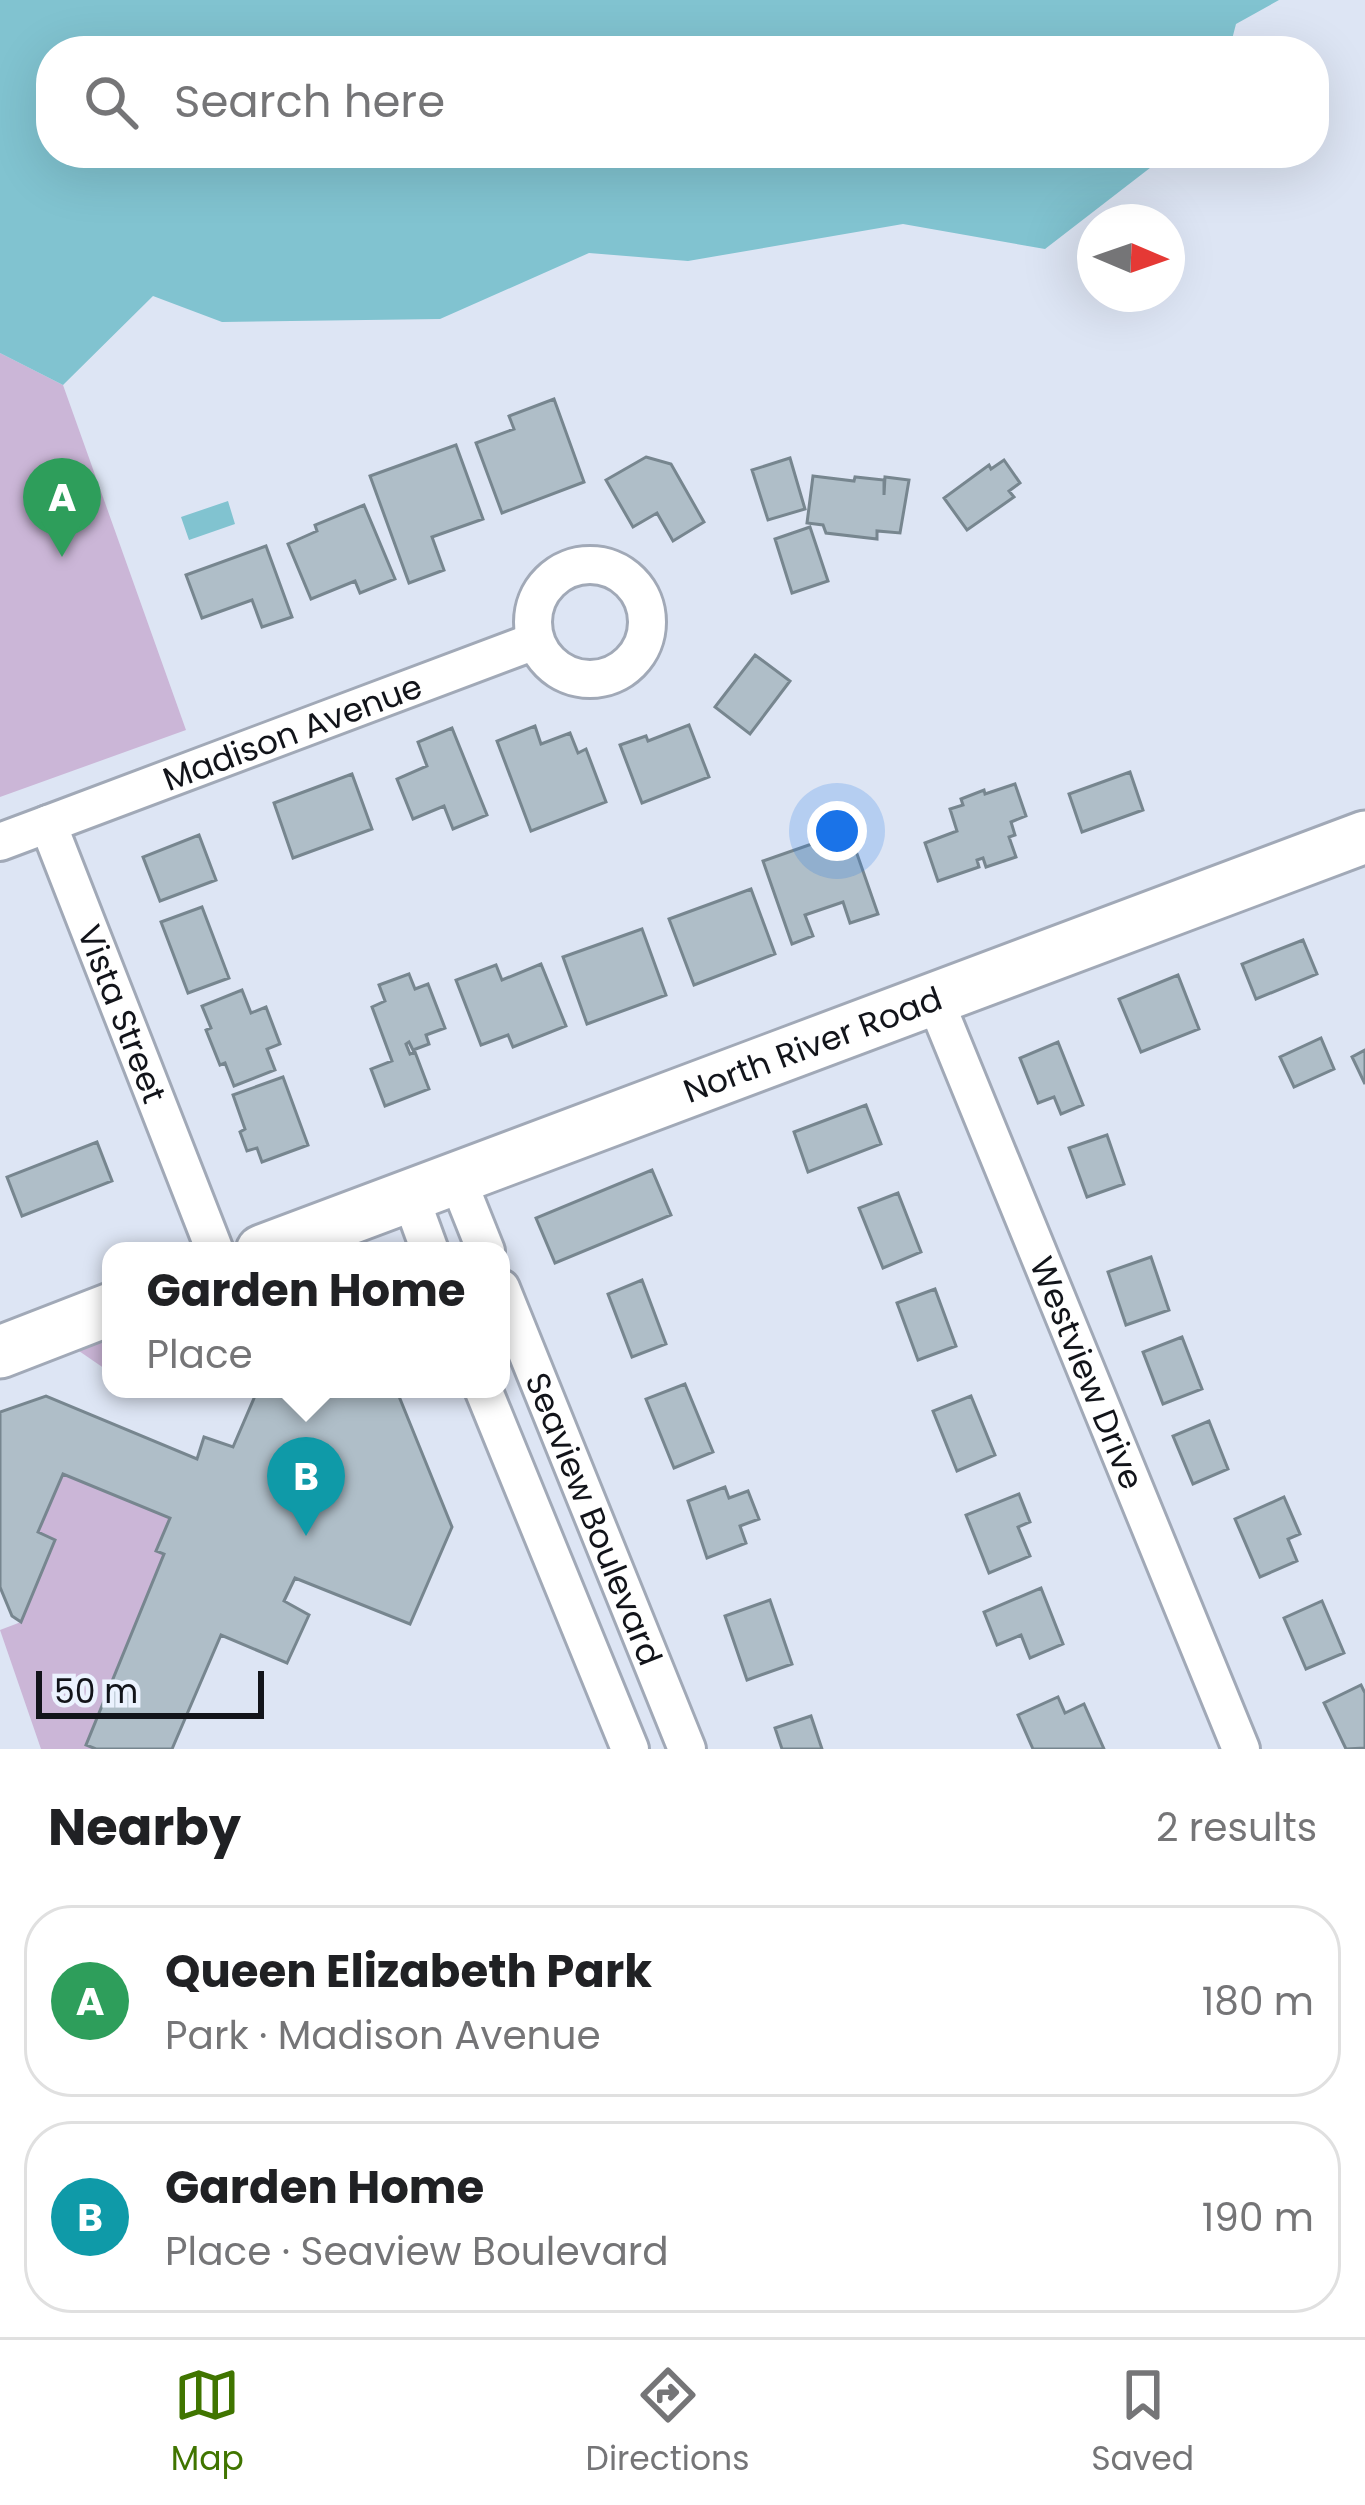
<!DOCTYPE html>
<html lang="en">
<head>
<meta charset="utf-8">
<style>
	:root { --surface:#fff; --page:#f6f6f6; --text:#202124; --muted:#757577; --line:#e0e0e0; --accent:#407500 }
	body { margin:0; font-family:Poppins,sans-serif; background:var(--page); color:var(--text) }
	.compass { position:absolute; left:1077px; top:204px; width:108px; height:108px; border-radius:50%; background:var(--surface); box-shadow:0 12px 48px #0002; rotate:92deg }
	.scale { position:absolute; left:36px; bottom:30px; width:228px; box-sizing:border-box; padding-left:12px; border:6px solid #12141a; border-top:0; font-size:33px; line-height:42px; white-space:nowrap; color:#12141a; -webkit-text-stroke:9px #ebf2fe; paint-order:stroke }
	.you { position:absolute; left:837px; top:831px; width:42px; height:42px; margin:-30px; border:9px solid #fff; border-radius:50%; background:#1a73e8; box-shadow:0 0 0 18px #1a73e833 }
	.badge { display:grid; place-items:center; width:78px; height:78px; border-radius:50%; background:var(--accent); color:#fff; font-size:39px; font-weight:700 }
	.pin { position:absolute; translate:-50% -99px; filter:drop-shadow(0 3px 6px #0008) }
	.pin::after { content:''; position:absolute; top:63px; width:42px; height:36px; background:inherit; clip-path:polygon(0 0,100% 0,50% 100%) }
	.popup { position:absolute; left:102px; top:1242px; width:408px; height:156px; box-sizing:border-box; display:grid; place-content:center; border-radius:24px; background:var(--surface); filter:drop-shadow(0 3px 9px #0005); font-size:39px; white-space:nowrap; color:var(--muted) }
	.popup b { font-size:45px; color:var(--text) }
	.popup::after { content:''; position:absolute; left:50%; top:100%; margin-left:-24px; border:24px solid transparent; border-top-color:var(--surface) }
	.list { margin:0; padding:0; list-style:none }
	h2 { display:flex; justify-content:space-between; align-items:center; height:156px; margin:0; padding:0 48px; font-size:51px }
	h2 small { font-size:39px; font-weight:400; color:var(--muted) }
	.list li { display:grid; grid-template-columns:78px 1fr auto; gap:36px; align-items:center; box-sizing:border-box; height:192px; margin:0 24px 24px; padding:0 24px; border:3px solid var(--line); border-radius:48px }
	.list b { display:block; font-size:45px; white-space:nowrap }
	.list p { margin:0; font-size:39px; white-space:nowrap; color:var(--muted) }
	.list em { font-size:39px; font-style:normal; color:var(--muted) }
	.icon { flex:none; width:66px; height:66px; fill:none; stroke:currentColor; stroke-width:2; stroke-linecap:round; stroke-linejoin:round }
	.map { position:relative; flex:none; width:1365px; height:1749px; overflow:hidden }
	.search { position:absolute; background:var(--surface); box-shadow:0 12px 48px #0002; left:36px; right:36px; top:36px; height:132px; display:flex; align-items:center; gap:30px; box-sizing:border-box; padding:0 42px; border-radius:48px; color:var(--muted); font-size:45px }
	.sheet { height:588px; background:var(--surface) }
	nav { display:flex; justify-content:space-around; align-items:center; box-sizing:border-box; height:168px; border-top:3px solid var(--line); background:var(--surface); font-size:33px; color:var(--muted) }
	nav a { display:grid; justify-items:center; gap:6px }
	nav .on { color:var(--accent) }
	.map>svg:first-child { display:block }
	.green { fill:#cbb6d7 }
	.water { fill:#81c3d0 }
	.building { fill:#afbec8; stroke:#77868f; stroke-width:3 }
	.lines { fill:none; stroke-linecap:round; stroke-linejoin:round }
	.minor-casing { stroke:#a1a9b7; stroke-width:42 }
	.secondary-casing { stroke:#a1a9b7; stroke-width:57 }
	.minor { stroke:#fff; stroke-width:36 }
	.secondary { stroke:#fff; stroke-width:51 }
	.labels { text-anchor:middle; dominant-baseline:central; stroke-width:12; stroke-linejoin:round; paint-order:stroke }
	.street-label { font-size:33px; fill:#12141a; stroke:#ebf2fe }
</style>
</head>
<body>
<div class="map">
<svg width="1365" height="1749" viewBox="0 0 1365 1749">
	<rect width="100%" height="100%" fill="#dde5f4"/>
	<!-- green -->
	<path class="green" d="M 0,353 L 63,385 L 186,730 L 0,797 Z
		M 111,1338 L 111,1373 L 79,1351 Z
		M 63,1474 L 170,1518 L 157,1550 L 164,1554 L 86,1744 L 96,1749 L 41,1749 L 0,1630 L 21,1622 L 55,1540 L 38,1532 Z"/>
	<!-- water -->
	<path class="water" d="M 0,0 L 1279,0 L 1236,24 L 1229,51 L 51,51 L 51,153 L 1165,153 L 1159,161 L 1045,249 L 903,224 L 688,261 L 589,253 L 440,319 L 222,322 L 153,296 L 63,385 L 0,353 Z
		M 228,501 L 235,524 L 189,540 L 181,517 Z"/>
	<!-- building -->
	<path class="building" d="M 554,399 L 584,482 L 502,513 L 476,443 L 514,429 L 509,416 Z
		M 456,445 L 483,519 L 432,537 L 444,570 L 409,583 L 370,476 Z
		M 646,457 L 671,464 L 704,522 L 673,541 L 657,513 L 633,527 L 606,480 Z
		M 790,458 L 805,509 L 768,520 L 752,470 Z
		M 1004,460 L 1020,483 L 1009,491 L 1014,497 L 967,530 L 944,498 L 989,465 L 991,469 Z
		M 813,476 L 854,481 L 855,477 L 884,480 L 884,495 L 885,477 L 909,480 L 900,533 L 877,531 L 877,539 L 826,533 L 823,525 L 807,523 Z
		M 364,505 L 395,579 L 360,593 L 355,581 L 311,599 L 288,544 L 317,531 L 315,525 Z
		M 810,527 L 828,581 L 792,593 L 775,539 Z
		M 266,546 L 292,617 L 262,627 L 252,600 L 202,618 L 186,575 Z
		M 755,655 L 790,681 L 750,734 L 715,707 Z
		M 689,725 L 709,777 L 642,803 L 620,745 L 646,736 L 648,741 Z
		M 535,726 L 541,744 L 570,733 L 578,753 L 586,749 L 606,802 L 531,831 L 497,741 Z
		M 452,728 L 487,815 L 453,829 L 444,806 L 413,819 L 397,779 L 427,766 L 418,742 Z
		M 1130,772 L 1143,810 L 1082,832 L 1069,794 Z
		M 352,774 L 372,829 L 293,858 L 274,803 Z
		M 1015,784 L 1026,816 L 1011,822 L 1015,835 L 1009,837 L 1016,857 L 986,867 L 983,858 L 977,860 L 979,867 L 938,881 L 925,843 L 957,831 L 950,809 L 963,805 L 961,799 L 984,790 L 985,794 Z
		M 849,831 L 878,914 L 850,923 L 843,902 L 805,915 L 813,936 L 792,944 L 763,861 Z
		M 199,835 L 216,880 L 160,901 L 143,857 Z
		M 751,889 L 775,954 L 694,985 L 669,919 Z
		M 202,907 L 229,978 L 188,993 L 161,922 Z
		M 642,929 L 666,995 L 587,1024 L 563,957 Z
		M 1303,940 L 1317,974 L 1256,999 L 1242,964 Z
		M 541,964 L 566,1026 L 513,1047 L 508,1035 L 481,1045 L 456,980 L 496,965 L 502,980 Z
		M 409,974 L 415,989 L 428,984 L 445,1028 L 426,1035 L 429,1044 L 413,1050 L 409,1042 L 406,1044 L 410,1054 L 415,1052 L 429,1089 L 385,1106 L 371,1069 L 392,1061 L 372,1007 L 385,1001 L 379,985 Z
		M 1178,975 L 1199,1029 L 1141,1052 L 1119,999 Z
		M 242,990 L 251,1013 L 266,1007 L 280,1044 L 267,1049 L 275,1070 L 234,1086 L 225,1063 L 220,1065 L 206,1030 L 211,1028 L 202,1006 Z
		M 1321,1038 L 1334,1069 L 1294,1087 L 1280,1057 Z
		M 1058,1042 L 1083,1105 L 1061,1114 L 1054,1097 L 1038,1103 L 1020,1058 Z
		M 1365,1050 L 1365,1084 L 1352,1057 Z
		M 283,1077 L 308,1145 L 262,1162 L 257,1148 L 247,1151 L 240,1132 L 245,1129 L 233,1095 Z
		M 866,1105 L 881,1144 L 808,1172 L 794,1132 Z
		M 1107,1135 L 1124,1184 L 1087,1197 L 1069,1148 Z
		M 97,1142 L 112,1181 L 22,1216 L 7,1177 Z
		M 652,1170 L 671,1215 L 555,1263 L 536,1218 Z
		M 898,1193 L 921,1252 L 883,1268 L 859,1208 Z
		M 1151,1257 L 1169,1310 L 1126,1325 L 1108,1272 Z
		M 642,1280 L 666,1344 L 632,1357 L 608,1294 Z
		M 935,1289 L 956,1346 L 918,1360 L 897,1303 Z
		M 1182,1337 L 1202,1389 L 1163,1404 L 1143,1352 Z
		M 685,1384 L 713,1452 L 674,1468 L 646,1399 Z
		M 258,1389 L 396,1389 L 452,1527 L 410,1624 L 295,1578 L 284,1601 L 309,1615 L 287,1663 L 221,1635 L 172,1749 L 96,1749 L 86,1745 L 164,1554 L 156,1551 L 170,1518 L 63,1474 L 38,1532 L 55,1540 L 21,1622 L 12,1616 L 0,1587 L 0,1412 L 46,1396 L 197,1459 L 204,1437 L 233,1447 Z
		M 971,1396 L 995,1455 L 957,1471 L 933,1411 Z
		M 1209,1421 L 1228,1469 L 1193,1484 L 1173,1436 Z
		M 725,1487 L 729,1498 L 748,1491 L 759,1519 L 740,1526 L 746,1543 L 707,1558 L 688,1501 Z
		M 1019,1494 L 1030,1522 L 1018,1527 L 1030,1556 L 989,1573 L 966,1515 Z
		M 1284,1497 L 1300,1534 L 1288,1539 L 1297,1561 L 1260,1577 L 1235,1519 Z
		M 1041,1588 L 1063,1644 L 1030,1658 L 1021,1635 L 997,1645 L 984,1612 Z
		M 770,1600 L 792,1664 L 747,1680 L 725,1616 Z
		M 1322,1601 L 1344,1653 L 1306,1669 L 1284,1618 Z
		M 1361,1685 L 1365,1693 L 1365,1748 L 1346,1749 L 1324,1703 Z
		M 1058,1697 L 1065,1713 L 1084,1704 L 1104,1749 L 1033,1749 L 1018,1715 Z
		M 811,1716 L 822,1749 L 782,1749 L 775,1728 Z"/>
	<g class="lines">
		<!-- minor casing -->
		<g class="minor-casing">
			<g id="minor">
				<circle cx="590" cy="622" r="57"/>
				<path id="s1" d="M 48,824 L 535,641"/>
				<path id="s2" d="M 0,842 L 48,824 L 215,1251"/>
				<path id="s3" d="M 934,998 L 1241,1749"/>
				<path d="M 456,1176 L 486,1251"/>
				<path d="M 410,1196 L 430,1251"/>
				<path id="s4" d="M 501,1288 L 687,1749"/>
				<path d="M 483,1389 L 630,1749"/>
			</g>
		</g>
		<!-- secondary casing -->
		<g class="secondary-casing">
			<g id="secondary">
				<path id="s5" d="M 262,1251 L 1365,837"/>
				<path d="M 0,1352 L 111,1309"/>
			</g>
		</g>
		<!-- minor -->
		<use href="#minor" class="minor"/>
		<!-- secondary -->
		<use href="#secondary" class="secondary"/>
	</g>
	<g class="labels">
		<!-- street labels -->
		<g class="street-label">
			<text stroke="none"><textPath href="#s1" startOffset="261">Madison Avenue</textPath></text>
			<text stroke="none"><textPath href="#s2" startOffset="255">Vista Street</textPath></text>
			<text stroke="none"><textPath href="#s5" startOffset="588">North River Road</textPath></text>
			<text stroke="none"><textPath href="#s3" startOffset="405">Westview Drive</textPath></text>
			<text stroke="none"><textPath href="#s4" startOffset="249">Seaview Boulevard</textPath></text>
		</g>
	</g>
</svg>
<svg class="compass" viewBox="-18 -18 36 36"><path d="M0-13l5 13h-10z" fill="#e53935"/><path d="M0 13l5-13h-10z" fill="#757577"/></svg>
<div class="scale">50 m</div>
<div class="you"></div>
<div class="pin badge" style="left:62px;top:557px;background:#2e9e5b">A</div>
<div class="pin badge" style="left:306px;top:1536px;background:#0f9aa8">B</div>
<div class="popup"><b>Garden Home</b>Place</div>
<div class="search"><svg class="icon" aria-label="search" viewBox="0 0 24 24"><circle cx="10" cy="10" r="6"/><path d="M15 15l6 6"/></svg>Search here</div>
</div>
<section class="sheet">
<h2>Nearby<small>2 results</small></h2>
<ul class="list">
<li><span class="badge" style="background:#2e9e5b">A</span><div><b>Queen Elizabeth Park</b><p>Park · Madison Avenue</p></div><em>180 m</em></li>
<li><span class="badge" style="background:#0f9aa8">B</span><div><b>Garden Home</b><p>Place · Seaview Boulevard</p></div><em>190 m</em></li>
</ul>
</section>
<nav>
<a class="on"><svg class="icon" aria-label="map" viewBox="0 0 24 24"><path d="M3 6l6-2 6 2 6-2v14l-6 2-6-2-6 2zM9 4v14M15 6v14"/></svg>Map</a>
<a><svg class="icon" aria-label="directions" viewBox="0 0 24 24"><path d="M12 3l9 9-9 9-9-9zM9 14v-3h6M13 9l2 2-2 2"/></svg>Directions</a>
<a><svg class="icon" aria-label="saved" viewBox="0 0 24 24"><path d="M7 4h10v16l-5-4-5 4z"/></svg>Saved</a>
</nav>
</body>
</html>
